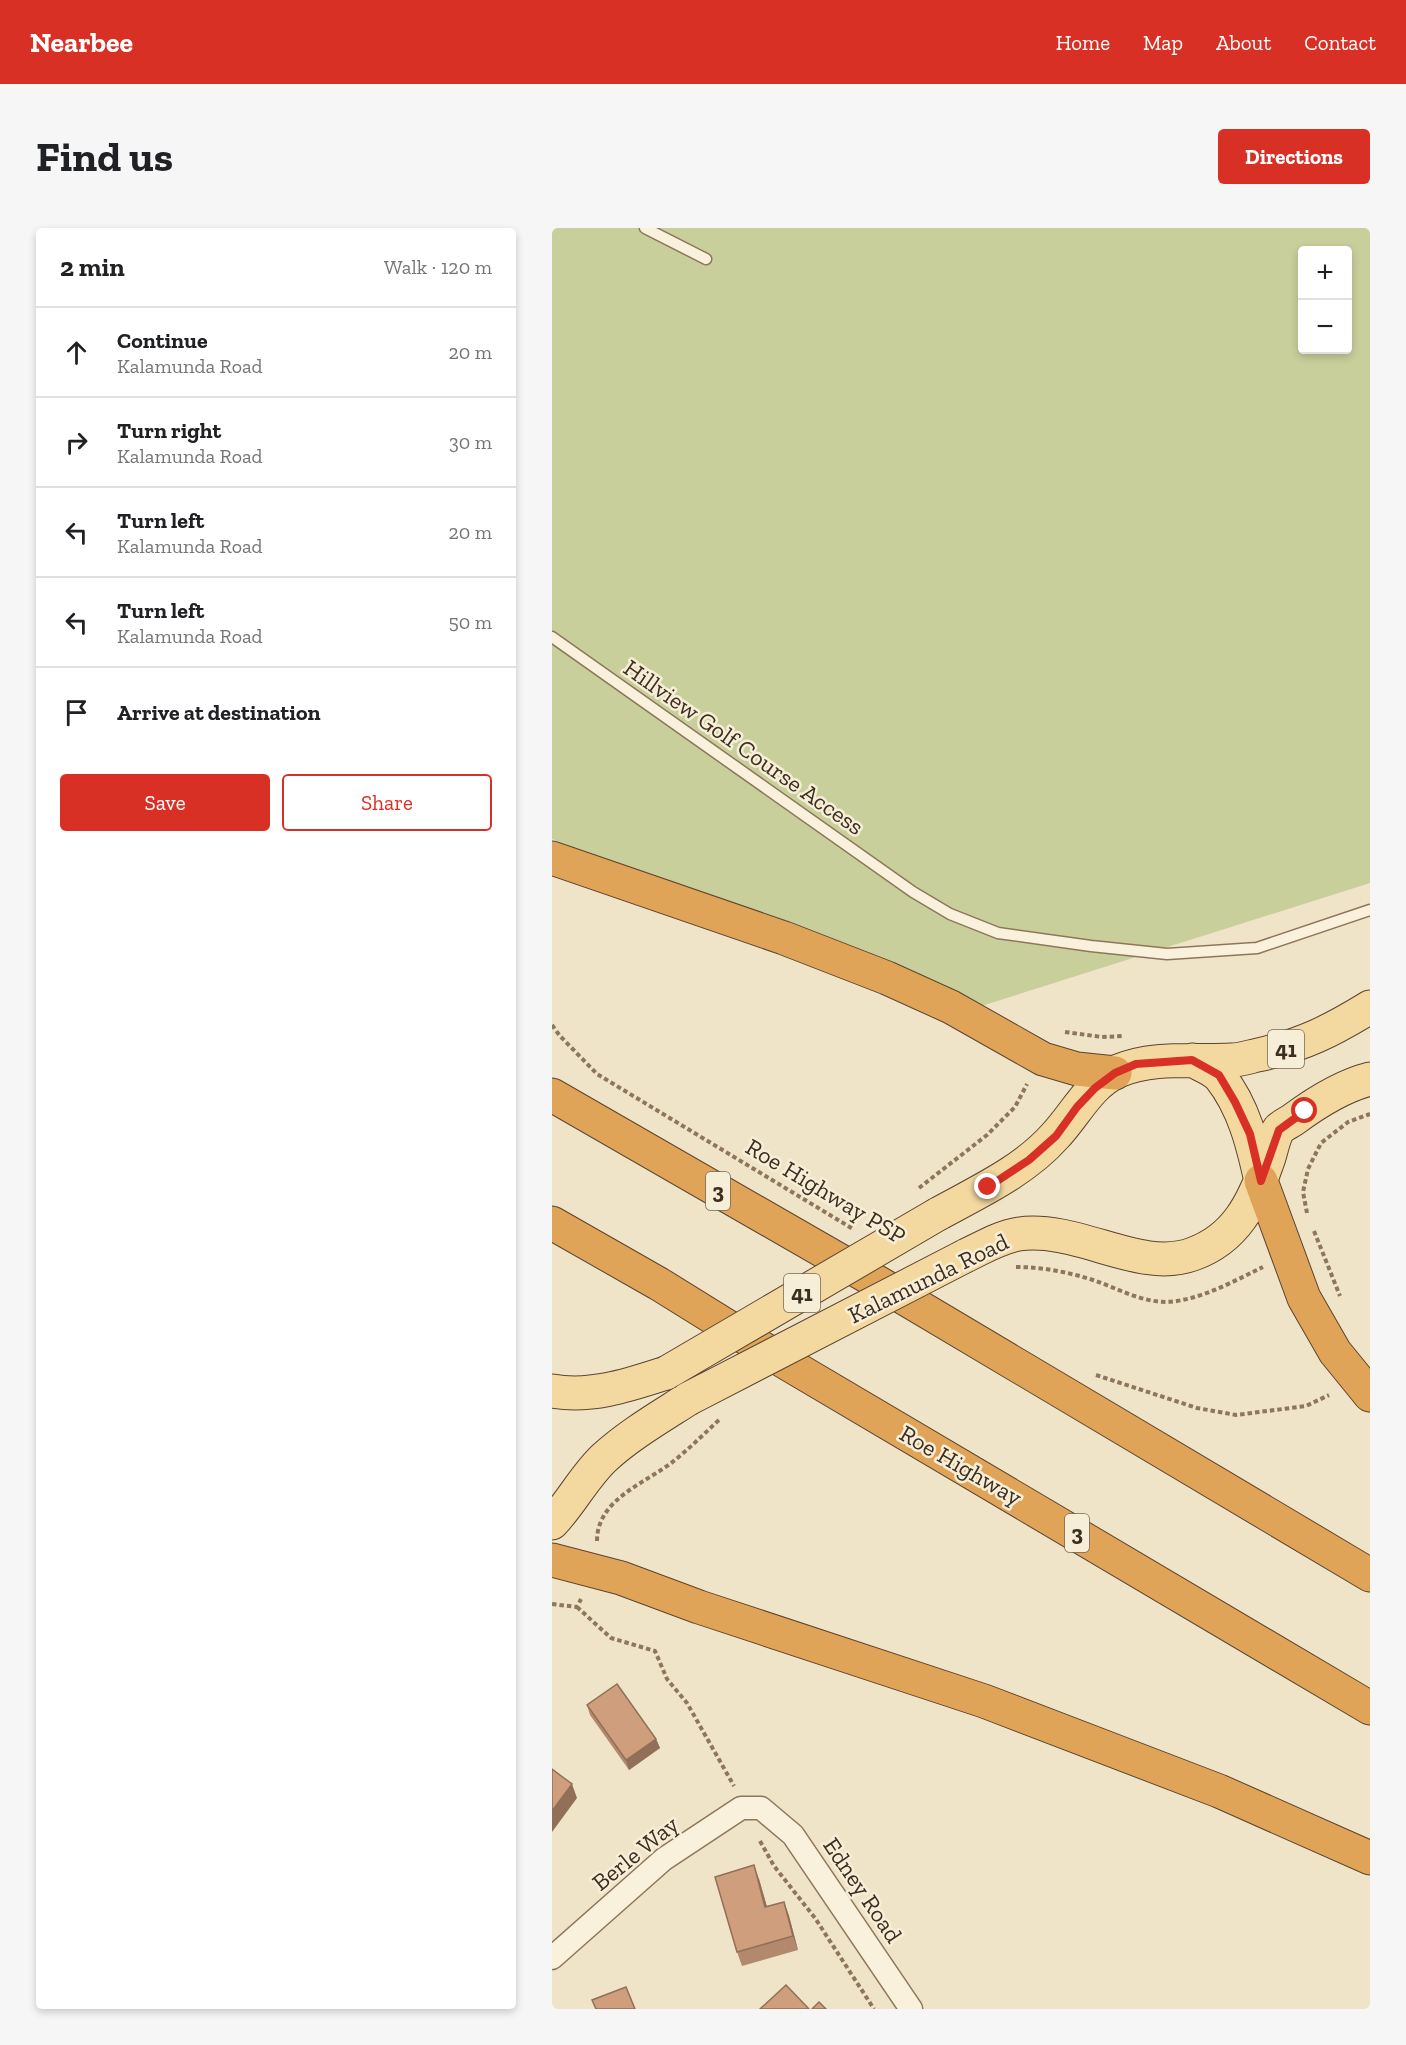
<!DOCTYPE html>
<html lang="en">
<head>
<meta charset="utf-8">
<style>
	:root { --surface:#fff; --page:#f6f6f6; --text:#202124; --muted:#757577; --line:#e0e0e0; --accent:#d93025 }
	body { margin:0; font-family:"Zilla Slab",serif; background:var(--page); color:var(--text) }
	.controls { position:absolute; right:18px; top:18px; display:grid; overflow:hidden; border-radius:6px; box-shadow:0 3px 9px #0003 }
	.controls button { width:54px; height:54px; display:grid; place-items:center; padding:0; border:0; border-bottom:2px solid var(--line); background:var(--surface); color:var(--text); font:30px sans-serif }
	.stop { position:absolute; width:18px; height:18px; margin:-14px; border:4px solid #d93025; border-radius:50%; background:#fff }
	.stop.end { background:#d93025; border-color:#fff; box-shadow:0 2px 6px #0008 }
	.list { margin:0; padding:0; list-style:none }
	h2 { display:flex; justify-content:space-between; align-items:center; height:78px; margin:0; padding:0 24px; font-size:26px }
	h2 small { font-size:20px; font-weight:400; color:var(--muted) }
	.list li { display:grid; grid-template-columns:39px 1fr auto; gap:18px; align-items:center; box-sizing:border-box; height:90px; padding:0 24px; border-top:2px solid var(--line) }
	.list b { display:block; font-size:22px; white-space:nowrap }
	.list p { margin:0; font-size:20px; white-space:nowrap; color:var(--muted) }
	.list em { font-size:20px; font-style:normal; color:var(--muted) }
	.actions { display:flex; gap:12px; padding:18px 24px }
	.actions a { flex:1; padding:14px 0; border:2px solid var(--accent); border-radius:6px; text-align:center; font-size:21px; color:var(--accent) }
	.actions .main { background:var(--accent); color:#fff }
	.icon { flex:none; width:33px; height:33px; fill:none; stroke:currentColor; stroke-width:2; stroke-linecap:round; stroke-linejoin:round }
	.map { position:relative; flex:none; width:818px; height:1781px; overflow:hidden; border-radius:6px }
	header { display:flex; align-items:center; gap:36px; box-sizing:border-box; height:84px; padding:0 30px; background:var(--accent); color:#fff }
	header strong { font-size:28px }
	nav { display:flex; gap:33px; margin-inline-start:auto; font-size:21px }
	.intro { display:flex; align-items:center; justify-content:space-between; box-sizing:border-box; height:144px; padding:0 36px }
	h1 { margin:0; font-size:42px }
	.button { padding:15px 27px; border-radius:6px; background:var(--accent); color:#fff; font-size:21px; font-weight:700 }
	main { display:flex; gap:36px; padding:0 36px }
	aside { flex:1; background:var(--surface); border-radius:6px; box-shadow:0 3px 9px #0003 }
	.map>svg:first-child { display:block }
	.green { fill:#c9cf9b; fill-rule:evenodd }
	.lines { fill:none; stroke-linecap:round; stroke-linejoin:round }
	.service-casing { stroke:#8d765c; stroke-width:13 }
	.minor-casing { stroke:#8d765c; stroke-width:25 }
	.primary-casing { stroke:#5b4430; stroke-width:35 }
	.motorway-casing { stroke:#5b4430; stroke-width:35 }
	.path { stroke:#8d765c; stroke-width:4; stroke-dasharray:4.5 3; stroke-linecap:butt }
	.service { stroke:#faf1dc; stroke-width:10 }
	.minor { stroke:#faf1dc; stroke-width:22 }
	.primary { stroke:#f3d9a0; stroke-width:33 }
	.motorway { stroke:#e0a458; stroke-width:33 }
	.primary-bridge-casing { stroke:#5b4430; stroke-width:35; stroke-linecap:butt }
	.primary-bridge { stroke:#f3d9a0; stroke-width:33 }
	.wall { fill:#b2896c }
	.shaded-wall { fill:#916f58 }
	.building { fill:#cf9f7d; stroke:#916f58; stroke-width:1.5 }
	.route { stroke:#d93025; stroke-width:8 }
	.labels { text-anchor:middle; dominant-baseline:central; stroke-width:5; stroke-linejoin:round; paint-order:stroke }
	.shield { fill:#f7eed8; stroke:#756857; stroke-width:1.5 }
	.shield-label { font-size:22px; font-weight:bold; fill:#3d2e20 }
	.street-label { font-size:24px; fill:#3d2e20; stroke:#f7eed8 }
</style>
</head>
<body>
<header>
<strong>Nearbee</strong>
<nav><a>Home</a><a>Map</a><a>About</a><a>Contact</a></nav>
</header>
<div class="intro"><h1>Find us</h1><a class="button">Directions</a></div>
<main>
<aside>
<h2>2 min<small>Walk · 120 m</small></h2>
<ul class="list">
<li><svg class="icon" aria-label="ahead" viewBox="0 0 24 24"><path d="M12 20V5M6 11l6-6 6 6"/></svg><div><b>Continue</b><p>Kalamunda Road</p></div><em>20 m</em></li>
<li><svg class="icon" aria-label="right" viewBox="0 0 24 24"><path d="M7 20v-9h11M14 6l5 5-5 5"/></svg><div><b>Turn right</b><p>Kalamunda Road</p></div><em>30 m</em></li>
<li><svg class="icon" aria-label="left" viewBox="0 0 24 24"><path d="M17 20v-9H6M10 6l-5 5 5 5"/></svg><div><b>Turn left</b><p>Kalamunda Road</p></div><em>20 m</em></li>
<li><svg class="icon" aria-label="left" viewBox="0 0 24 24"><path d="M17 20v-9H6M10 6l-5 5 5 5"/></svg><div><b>Turn left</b><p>Kalamunda Road</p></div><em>50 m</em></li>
<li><svg class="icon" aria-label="arrive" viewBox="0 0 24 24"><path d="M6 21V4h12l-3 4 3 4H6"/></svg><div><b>Arrive at destination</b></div></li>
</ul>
<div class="actions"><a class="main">Save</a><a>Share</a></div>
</aside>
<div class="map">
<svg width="818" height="1781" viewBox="0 0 818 1781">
	<rect width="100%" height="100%" fill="#f0e4c8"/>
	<!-- green -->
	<path class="green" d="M 0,0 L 818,0 L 818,655 L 420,781 L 0,611 ZM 750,22 L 796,22 L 796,122 L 750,122 Z"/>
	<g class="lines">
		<!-- service casing -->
		<g class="service-casing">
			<path id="service" d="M 93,0 L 154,31
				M 0,409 L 361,664 L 398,686 L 446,705 L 539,718 L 615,726 L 705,720 L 818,682"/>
		</g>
		<!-- minor casing -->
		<g class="minor-casing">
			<path id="minor" d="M 0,1730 L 112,1631 L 189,1580 L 209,1580 L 241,1607 L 359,1781"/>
		</g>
		<!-- primary casing -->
		<g class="primary-casing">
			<path id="primary" d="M 640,832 C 649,837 662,842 668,849 C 692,879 701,917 709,953
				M 386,986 C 426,964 472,943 503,908 C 524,886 537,856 566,843 C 601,828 642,834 679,832 C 688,832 697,829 706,827 C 751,817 779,803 818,779
				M 413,1028 C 430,1020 448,1009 467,1006 C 527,998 588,1046 641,1026 C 683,1011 701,976 715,935 C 719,926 721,909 727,901 C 731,897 738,894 742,891 C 765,874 790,858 818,851
				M 0,1163 C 39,1170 77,1157 114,1145
				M 0,1295 C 19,1275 32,1249 52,1230 C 77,1207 108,1189 136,1171"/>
		</g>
		<!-- motorway casing -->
		<g class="motorway-casing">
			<path id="motorway" d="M 0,630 L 232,710 L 335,750 L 399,779 L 491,831 L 525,841 L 563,845
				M 0,867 L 332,1058 L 818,1347
				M 709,953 L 752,1070 L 783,1124 L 818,1167
				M 0,995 L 107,1056 L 231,1133 L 818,1480
				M 0,1332 L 69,1350 L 147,1379 L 432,1473 L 667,1563 L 818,1630"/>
		</g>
		<!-- path -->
		<path class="path" d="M 0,797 L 8,808 L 45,846 L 301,1001
			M 513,804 L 550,809 L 571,808
			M 367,960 L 435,907 L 463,879 L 475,856
			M 755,985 L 751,964 L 756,941 L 769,915 L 796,894 L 818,886
			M 762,1003 L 788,1068
			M 464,1039 C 490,1039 516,1044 541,1052 C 568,1061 595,1078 625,1073 C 656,1068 684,1052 711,1039
			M 544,1147 L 645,1180 L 684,1187 L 754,1178 L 777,1167
			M 45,1313 C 45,1270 95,1255 123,1232 C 139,1219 153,1205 168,1191
			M 0,1376 L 25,1379 L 29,1371
			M 25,1379 L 59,1410 L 103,1423 L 115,1451 L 135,1475 L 182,1558
			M 208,1613 L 222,1638 L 263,1690 L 322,1781"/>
		<!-- service -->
		<use href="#service" class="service"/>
		<!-- minor -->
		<use href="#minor" class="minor"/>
		<!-- primary -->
		<use href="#primary" class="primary"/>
		<!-- motorway -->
		<use href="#motorway" class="motorway"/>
		<!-- primary-bridge casing -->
		<g class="primary-bridge-casing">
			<path id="primary-bridge" d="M 114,1145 L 386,986
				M 136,1171 L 413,1028"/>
		</g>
		<!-- primary-bridge -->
		<use href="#primary-bridge" class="primary-bridge"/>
	</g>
	<!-- wall -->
	<path class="wall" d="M 35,1477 L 104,1511 L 108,1520 L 77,1542 L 38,1487 Z
		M 207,1651 L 215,1679 L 232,1674 L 237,1688 L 246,1722 L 190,1738 L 185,1724 Z"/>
	<!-- shaded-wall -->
	<path class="shaded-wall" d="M 104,1511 L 108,1520 L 77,1542 L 74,1532 Z
		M 20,1556 L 25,1570 L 0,1604 L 0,1583 Z
		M 202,1637 L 207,1651 L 219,1693 L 213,1679 Z
		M 232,1674 L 237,1688 L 246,1722 L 241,1708 Z"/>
	<!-- building -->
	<path class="building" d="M 65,1456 L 104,1511 L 74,1532 L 35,1477 Z
		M 0,1541 L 20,1556 L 0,1583 Z
		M 202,1637 L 213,1679 L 232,1674 L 241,1708 L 185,1724 L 163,1649 Z
		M 234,1757 L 257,1781 L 208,1781 Z
		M 74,1759 L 83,1781 L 44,1781 L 40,1772 Z
		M 267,1774 L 274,1781 L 260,1781 Z"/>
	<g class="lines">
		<!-- route -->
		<path class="route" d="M 436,959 L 477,932 L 504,908 L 525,879 L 543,860 L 563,845 L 584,836 L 640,832 L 667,847 L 683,874 L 698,906 L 709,953 L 727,902 L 753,883"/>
	</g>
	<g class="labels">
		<!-- shield labels -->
		<g class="shield">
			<rect x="716" y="802" width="36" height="38" rx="4.5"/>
			<rect x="154" y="944" width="24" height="38" rx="4.5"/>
			<rect x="232" y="1046" width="36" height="38" rx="4.5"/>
			<rect x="513" y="1286" width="24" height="38" rx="4.5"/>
		</g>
		<g class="shield-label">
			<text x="734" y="821">41</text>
			<text x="166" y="963">3</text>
			<text x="250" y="1065">41</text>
			<text x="525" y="1305">3</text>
		</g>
		<!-- street labels -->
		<g class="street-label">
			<text transform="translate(192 519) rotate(35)">Hillview Golf Course Access</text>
			<text transform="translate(274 963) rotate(31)">Roe Highway PSP</text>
			<text transform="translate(376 1050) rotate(-26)">Kalamunda Road</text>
			<text transform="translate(409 1237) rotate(30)">Roe Highway</text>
			<text transform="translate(83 1625) rotate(-39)">Berle Way</text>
			<text transform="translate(311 1662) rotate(56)">Edney Road</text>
		</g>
	</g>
</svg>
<div class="controls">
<button>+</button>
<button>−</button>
</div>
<div class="stop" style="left:753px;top:883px"></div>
<div class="stop end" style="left:436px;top:959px"></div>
</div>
</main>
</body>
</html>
